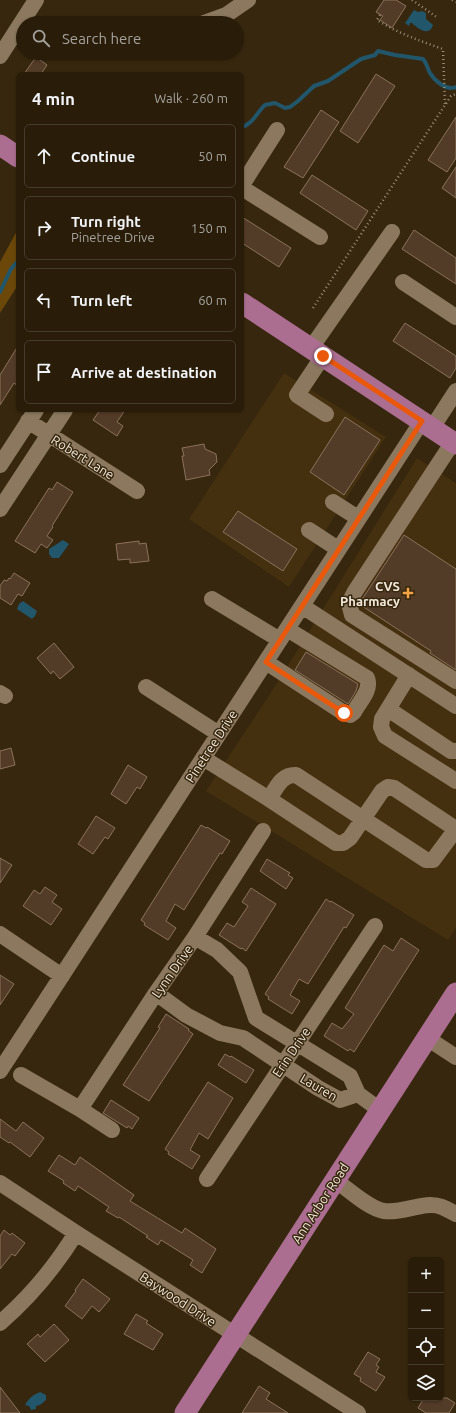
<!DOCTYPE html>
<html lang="en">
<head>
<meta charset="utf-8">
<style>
	:root { --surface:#291d0a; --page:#352a18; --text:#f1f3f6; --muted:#a5a29c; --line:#453b2b }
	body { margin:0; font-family:Ubuntu,sans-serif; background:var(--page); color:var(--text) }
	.controls { position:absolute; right:12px; bottom:12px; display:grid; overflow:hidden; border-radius:6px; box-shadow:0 1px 3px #0004 }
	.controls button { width:36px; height:36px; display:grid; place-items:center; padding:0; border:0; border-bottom:1px solid var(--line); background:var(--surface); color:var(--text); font:20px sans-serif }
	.stop { position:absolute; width:12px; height:12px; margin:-9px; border:3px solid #ea580c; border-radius:50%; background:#fff }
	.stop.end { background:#ea580c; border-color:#fff; box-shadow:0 1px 4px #0008 }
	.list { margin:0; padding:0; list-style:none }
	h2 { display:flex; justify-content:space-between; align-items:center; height:52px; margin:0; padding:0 16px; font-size:17px }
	h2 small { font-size:13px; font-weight:400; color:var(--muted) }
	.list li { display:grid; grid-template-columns:26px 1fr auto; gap:12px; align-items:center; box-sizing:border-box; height:64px; margin:0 8px 8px; padding:0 8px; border:1px solid var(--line); border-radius:6px }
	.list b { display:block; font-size:15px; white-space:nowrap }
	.list p { margin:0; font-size:13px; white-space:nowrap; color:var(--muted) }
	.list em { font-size:13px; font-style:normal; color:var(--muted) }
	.icon { flex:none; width:22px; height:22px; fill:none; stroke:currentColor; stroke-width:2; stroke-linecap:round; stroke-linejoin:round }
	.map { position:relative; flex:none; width:456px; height:1413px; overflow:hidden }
	.search { position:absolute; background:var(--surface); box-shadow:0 1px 3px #0004; left:16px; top:16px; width:228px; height:44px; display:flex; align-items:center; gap:10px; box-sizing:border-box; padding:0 14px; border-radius:22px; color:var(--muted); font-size:15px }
	.panel { position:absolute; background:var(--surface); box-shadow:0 1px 3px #0004; left:16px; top:72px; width:228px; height:340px; border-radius:6px }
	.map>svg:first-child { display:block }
	.built { fill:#442f0f }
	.green { fill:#6b4809 }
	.water { fill:#21566b }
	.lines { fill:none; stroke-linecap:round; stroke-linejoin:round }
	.stream { stroke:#21566b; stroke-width:4 }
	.building { fill:#523b27; stroke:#8b725c }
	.path { stroke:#9a8e7a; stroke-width:2.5; stroke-dasharray:1 3; stroke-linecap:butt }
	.minor { stroke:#8b785e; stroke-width:16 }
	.major { stroke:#ab6e90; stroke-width:21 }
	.route { stroke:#ea580c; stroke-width:5 }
	.poi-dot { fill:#f4a444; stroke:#37270e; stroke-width:1.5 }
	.labels { text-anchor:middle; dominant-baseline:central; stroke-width:3; stroke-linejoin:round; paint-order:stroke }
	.street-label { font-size:13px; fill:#f2e8d9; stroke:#37270e }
	.poi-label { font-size:13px; font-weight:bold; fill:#f2e8d9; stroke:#37270e; text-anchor:end }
</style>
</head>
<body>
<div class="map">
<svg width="456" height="1413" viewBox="0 0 456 1413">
	<rect width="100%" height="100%" fill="#37270e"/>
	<!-- built -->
	<path class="built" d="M 284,373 L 386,437 L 289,587 L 189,519 Z
		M 417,458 L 456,483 L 456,928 L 448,940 L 206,791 L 272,691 Z"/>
	<!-- green -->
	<path class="green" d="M 18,229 L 18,285 L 0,313 L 0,262 Z"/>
	<!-- water -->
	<path class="water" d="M 414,10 L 418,12 L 422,11 L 426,13 L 426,19 L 433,25 C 429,37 418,29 412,23 L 410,23 L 409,26 L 405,23 Z
		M 63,540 L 69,544 L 59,558 L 52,558 L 49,554 L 49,549 Z
		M 23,601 L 37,611 L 35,616 L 32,619 L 17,609 L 19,604 Z
		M 40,1392 L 46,1395 L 46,1400 L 40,1405 L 36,1406 L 36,1409 L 31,1410 L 29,1406 L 25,1405 C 29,1398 33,1395 40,1392 Z"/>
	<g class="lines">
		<!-- stream -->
		<path class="stream" d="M 242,127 C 253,124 257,112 265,105 L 275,103 L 285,108 L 290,107 L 298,101 L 314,86 L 328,81 L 361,59 L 375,55 L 378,51 L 395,55 L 423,59 C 427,63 427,68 430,73 C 435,81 446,91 456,87
			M 0,292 L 11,269 L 18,261"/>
	</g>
	<!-- building -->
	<path class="building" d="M 384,0 L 396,0 L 406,6 L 392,28 L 380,20 L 383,16 L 376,12 Z
		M 36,57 L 47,65 L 41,74 L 24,74 Z
		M 376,74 L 395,86 L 358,143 L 340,131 Z
		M 321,110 L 339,122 L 303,178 L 284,167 Z
		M 456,117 L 456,158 L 447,172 L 428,160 Z
		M 456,167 L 456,198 L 442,188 Z
		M 312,175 L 368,211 L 356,230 L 300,193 Z
		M 242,217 L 291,248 L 279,267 L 242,243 Z
		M 414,230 L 456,258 L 456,284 L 402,249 Z
		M 405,323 L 456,356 L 456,368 L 450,378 L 393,341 Z
		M 18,346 L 18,386 L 14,383 L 0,405 L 0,375 Z
		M 100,410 L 125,410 L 117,422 L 123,426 L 117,436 L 93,420 Z
		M 345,417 L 380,440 L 344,495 L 310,472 Z
		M 204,444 L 205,449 L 216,454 L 217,462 L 209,470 L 210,475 L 186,480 L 182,456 L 184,456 L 182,448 Z
		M 57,482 L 73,492 L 52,526 L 53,527 L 47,536 L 53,540 L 47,548 L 41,544 L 35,553 L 15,541 L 49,488 L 52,490 Z
		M 238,511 L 297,549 L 283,571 L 223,532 Z
		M 404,535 L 456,569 L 456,670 L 430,653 L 431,651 L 359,604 Z
		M 139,541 L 139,544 L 146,543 L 149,561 L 130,563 L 130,559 L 118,560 L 116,544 Z
		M 14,573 L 30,583 L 22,596 L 18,594 L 11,605 L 0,598 L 0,586 L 4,580 L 7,581 L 9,578 L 10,579 Z
		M 54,643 L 74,667 L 60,679 L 53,671 L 51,674 L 37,658 Z
		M 306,652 L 358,684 L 356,691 L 348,704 L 295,670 Z
		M 11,748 L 15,765 L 0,769 L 0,751 Z
		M 128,765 L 147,777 L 140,789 L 137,787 L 126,804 L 111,794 Z
		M 96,816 L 115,828 L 108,839 L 105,837 L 93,854 L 78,844 Z
		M 201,825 L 206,828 L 207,827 L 230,841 L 222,854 L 220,853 L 184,910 L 175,904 L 166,921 L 176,928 L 168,940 L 144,925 L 145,923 L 141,920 Z
		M 0,858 L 12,865 L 0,883 Z
		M 267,859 L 290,873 L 288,875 L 293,878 L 286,889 L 260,871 Z
		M 45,887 L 57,895 L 52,902 L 62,909 L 51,925 L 23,906 L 34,890 L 40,894 Z
		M 251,888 L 276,904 L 246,951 L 242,948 L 241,949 L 219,935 L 227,923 L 234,927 L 248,906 L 242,902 Z
		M 326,899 L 330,902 L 331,901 L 354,915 L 346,928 L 344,927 L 308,984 L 299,979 L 290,995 L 300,1001 L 292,1014 L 268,999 L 269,997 L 265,994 Z
		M 401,938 L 419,950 L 354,1052 L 350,1049 L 348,1051 L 324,1036 L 332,1023 L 342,1029 L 354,1014 L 345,1008 L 384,945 L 393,951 Z
		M 0,975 L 14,984 L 0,1005 Z
		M 166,1014 L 189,1029 L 188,1030 L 193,1034 L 149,1101 L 123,1085 L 160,1028 L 158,1027 Z
		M 225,1054 L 230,1057 L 231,1056 L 254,1070 L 246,1083 L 218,1065 Z
		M 208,1082 L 233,1098 L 208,1139 L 199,1133 L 190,1150 L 200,1156 L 192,1169 L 168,1154 L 169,1152 L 165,1149 Z
		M 111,1100 L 139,1118 L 132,1129 L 128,1126 L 127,1128 L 103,1113 Z
		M 0,1119 L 16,1131 L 23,1122 L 44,1138 L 30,1157 L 10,1142 L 9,1143 L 0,1137 Z
		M 59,1155 L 75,1165 L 80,1157 L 134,1195 L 130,1201 L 182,1233 L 185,1228 L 216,1249 L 202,1273 L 190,1265 L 193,1260 L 161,1240 L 158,1245 L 146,1237 L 148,1236 L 119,1217 L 118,1218 L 106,1211 L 109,1207 L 78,1186 L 75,1191 L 63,1183 L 64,1181 L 48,1171 Z
		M 4,1230 L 10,1235 L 12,1233 L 25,1243 L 15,1256 L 12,1254 L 0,1269 L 0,1236 Z
		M 83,1279 L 110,1299 L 99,1312 L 92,1306 L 82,1319 L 65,1306 L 76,1291 L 75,1290 Z
		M 136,1314 L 148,1321 L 146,1323 L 163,1334 L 153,1350 L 124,1334 Z
		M 54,1324 L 69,1340 L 45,1362 L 27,1344 L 38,1334 L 40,1337 Z
		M 368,1352 L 380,1359 L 376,1365 L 379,1367 L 376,1372 L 385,1377 L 376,1391 L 360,1381 L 361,1378 L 354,1374 Z
		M 259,1386 L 270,1393 L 266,1399 L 288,1413 L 242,1413 Z
		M 0,1387 L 20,1413 L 0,1413 Z
		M 424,1398 L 447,1398 L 455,1403 L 449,1413 L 426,1413 L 418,1408 Z"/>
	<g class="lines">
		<!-- path -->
		<path class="path" d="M 412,0 L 438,18
			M 452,0 L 456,2
			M 380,15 L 377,20 C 398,33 420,41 443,49 L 445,105
			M 313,308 L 445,105 L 451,96 L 456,94"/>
		<!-- minor -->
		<path class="minor" d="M 204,23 L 226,15 L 248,0
			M 0,56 L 36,0
			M 242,185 L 277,130
			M 242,188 L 320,237
			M 403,282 L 456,317
			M 311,348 L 392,232
			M 323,356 L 297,395 L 326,414
			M 28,421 L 137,491
			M 432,428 L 456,391
			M 453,442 L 354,593 L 349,603 L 352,615 L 456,681
			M 0,465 L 36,410
			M 333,502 L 358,518
			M 0,509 L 65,410
			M 309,530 L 338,549
			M 212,599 L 280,640
			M 302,606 L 456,706
			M 266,662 L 344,713 L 350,715 L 354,712 C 359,702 372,690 367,678 L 287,629
			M 409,675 L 382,719 L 381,727 L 385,736 L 456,781
			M 146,687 L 219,734
			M 0,693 L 5,696
			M 388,709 L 451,751 L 456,751
			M 203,758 L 269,799
			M 456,829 L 433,860 L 426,860 L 296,775 C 281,774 276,789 269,799 L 336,843 L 343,843 L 350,838 L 382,791 L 388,787 L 394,788 L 456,829
			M 0,934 L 62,976
			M 195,937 L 217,950 L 240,972 L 256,1018 L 350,1076 L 358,1094 L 380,1110
			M 156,993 L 186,1015 L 220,1033 L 243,1038 L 318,1088 L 340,1100 L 358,1094
			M 427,1038 L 456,1057
			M 0,1071 L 422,421
			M 21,1075 L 80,1109 L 112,1130
			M 80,1109 L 156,993 L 195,937 L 263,831
			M 207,1179 L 375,926
			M 335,1180 C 348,1189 369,1209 384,1211 C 404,1214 424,1200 442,1207 C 447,1209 452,1212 456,1214
			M 0,1183 L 76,1233 L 358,1413
			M 0,1323 C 30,1297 55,1267 76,1233"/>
		<!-- major -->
		<path class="major" d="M 0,145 L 18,157
			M 242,303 L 456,444
			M 185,1413 L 456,993"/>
	</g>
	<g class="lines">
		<!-- route -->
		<path class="route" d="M 323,356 L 422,421 L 266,662 L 344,713"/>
	</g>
	<!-- markers -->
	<path class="poi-dot" d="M406 587h4v4h4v4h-4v4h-4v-4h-4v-4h4z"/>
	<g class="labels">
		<!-- street labels -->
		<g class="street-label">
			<text transform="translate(83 457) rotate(32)">Robert Lane</text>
			<text transform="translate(211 746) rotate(-57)">Pinetree Drive</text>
			<text transform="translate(172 971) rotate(-55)">Lynn Drive</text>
			<text transform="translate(291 1052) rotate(-56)">Erin Drive</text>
			<text transform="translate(319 1087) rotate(30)">Lauren</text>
			<text transform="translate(320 1203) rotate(-57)">Ann Arbor Road</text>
			<text transform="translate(178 1299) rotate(33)">Baywood Drive</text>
		</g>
		<!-- poi labels -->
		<g class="poi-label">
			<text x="400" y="586">CVS<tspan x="400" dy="15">Pharmacy</tspan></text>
		</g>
	</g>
</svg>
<div class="controls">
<button>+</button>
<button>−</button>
<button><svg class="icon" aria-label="locate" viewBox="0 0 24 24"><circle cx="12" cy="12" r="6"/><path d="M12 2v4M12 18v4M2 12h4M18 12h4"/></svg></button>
<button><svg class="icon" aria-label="layers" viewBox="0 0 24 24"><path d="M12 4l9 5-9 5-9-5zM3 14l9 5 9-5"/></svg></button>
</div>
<div class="stop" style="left:344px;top:713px"></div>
<div class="stop end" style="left:323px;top:356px"></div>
<div class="search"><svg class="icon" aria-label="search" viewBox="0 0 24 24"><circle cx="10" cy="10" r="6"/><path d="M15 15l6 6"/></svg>Search here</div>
<section class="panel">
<h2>4 min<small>Walk · 260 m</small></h2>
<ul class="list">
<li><svg class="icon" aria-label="ahead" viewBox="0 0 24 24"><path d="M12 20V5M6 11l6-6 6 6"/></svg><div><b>Continue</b></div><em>50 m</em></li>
<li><svg class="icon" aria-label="right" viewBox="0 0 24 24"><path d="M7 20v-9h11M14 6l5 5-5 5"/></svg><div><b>Turn right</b><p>Pinetree Drive</p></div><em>150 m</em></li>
<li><svg class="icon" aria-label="left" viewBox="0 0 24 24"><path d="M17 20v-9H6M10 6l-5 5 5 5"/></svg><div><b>Turn left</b></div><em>60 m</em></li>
<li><svg class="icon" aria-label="arrive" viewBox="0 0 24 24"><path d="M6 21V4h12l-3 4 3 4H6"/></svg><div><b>Arrive at destination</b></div></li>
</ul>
</section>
</div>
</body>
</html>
